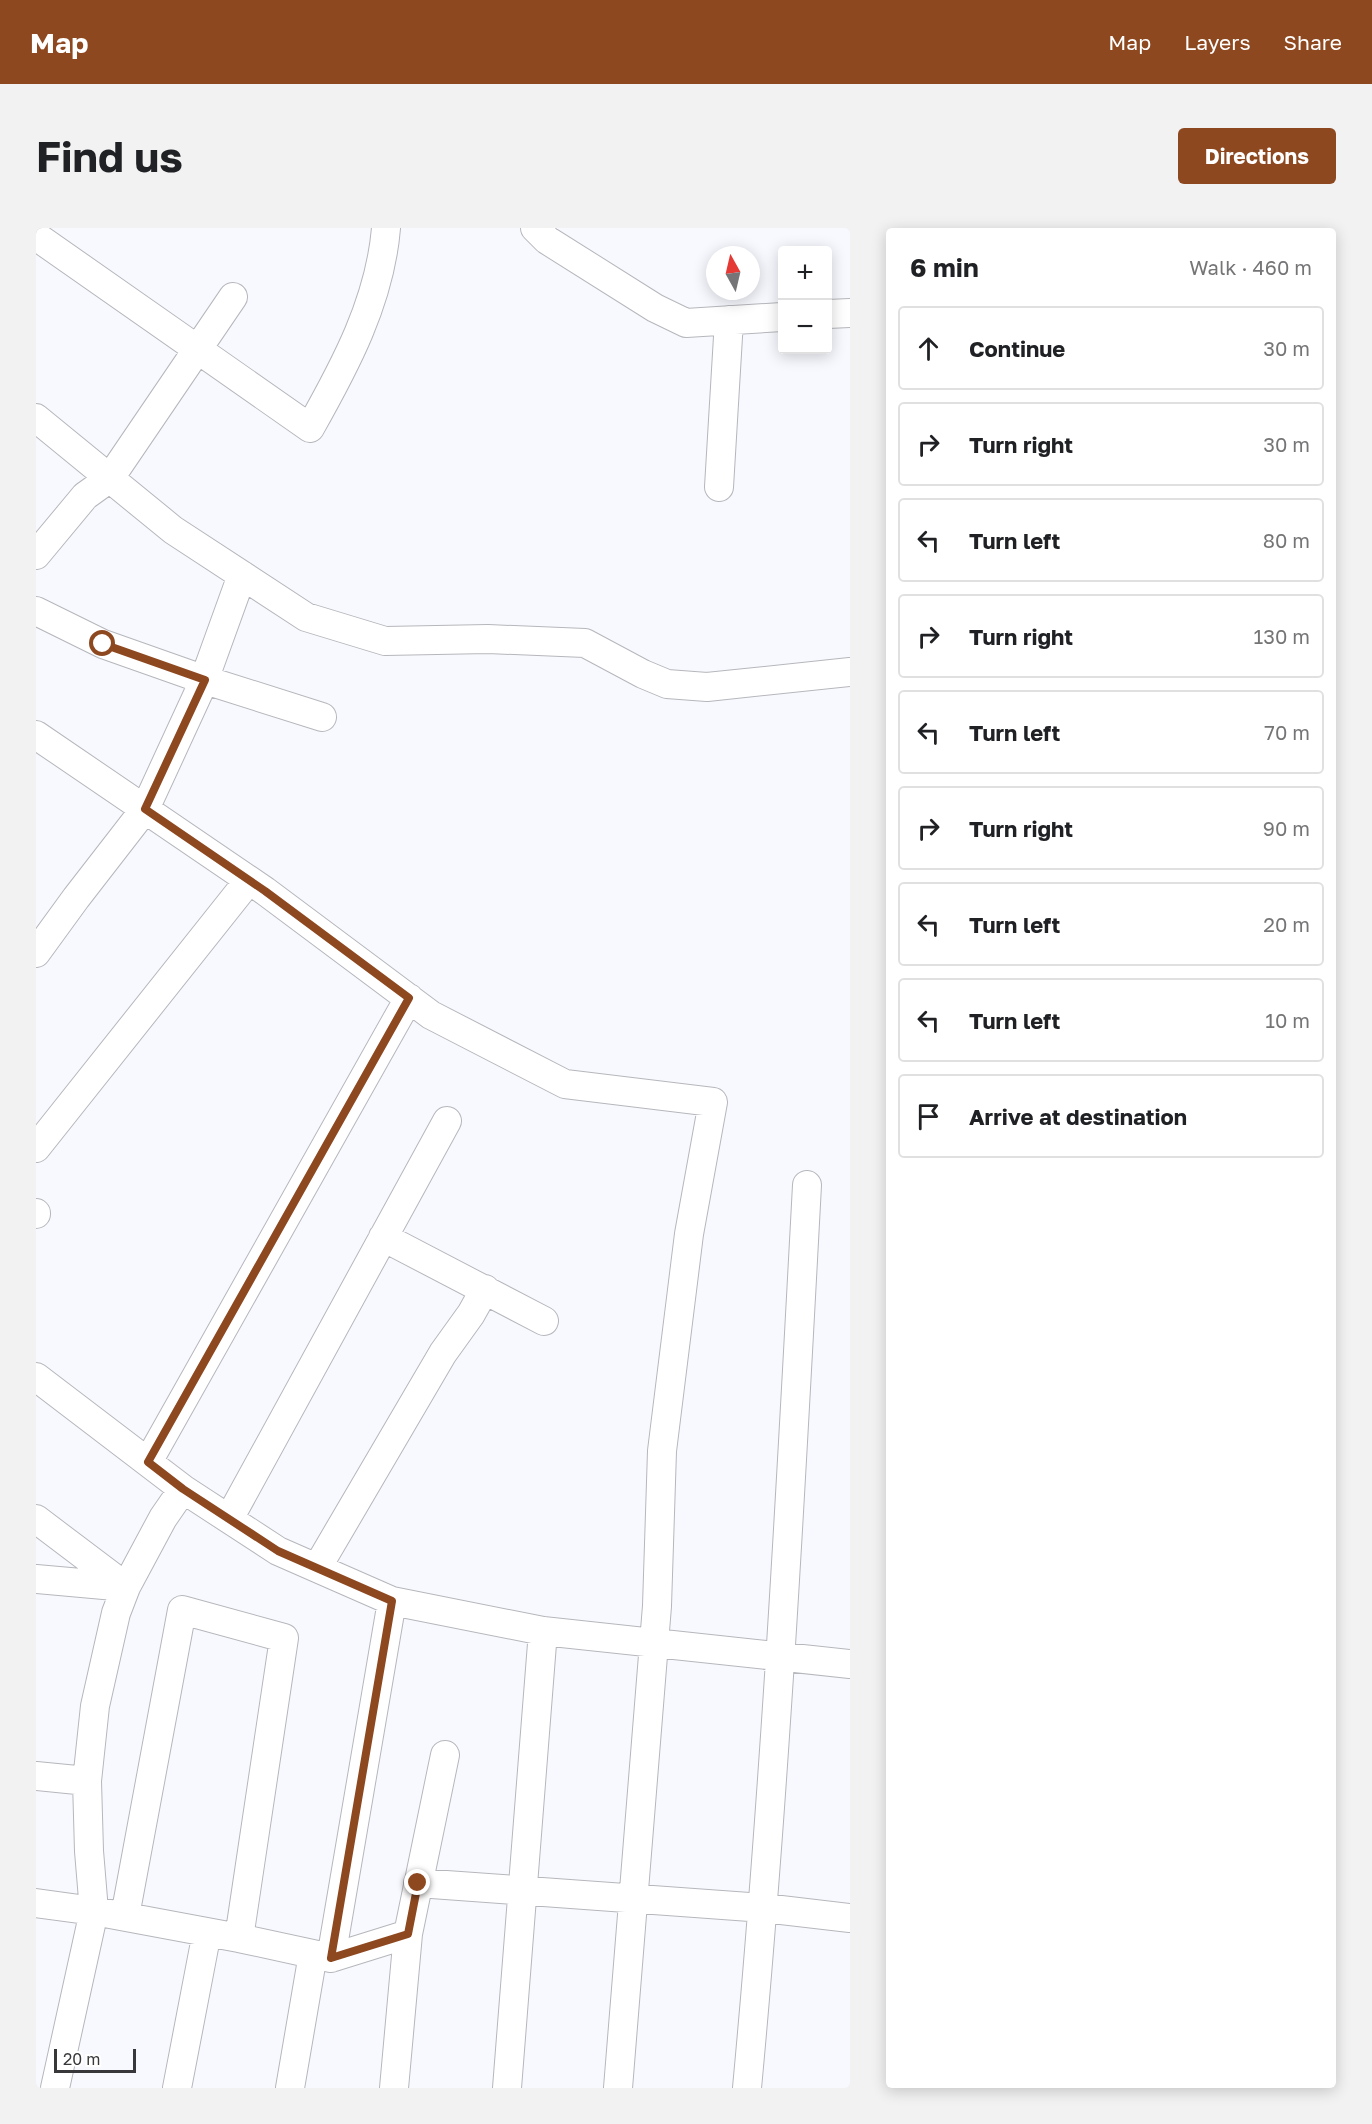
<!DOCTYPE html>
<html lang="en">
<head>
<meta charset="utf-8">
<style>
	:root { --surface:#fff; --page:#f2f2f2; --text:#202124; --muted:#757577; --line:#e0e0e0; --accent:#8e4820 }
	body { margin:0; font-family:"Golos Text",sans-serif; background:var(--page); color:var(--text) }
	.controls { position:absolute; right:18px; top:18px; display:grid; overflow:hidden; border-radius:6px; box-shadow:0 3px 15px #0003 }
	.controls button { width:54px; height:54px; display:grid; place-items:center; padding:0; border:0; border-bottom:2px solid var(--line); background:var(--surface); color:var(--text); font:30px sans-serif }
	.compass { position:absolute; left:670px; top:18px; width:54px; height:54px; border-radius:50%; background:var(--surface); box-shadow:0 3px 15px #0003; rotate:352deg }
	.scale { position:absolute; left:18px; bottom:15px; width:82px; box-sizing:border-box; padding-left:6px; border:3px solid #38383a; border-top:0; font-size:16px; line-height:21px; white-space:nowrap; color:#38383a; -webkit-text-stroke:4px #fff; paint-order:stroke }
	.stop { position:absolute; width:18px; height:18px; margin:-14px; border:4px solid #8e4820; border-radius:50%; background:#fff }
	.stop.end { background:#8e4820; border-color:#fff; box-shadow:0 2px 6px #0008 }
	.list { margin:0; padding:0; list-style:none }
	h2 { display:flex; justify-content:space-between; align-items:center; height:78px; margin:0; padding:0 24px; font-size:26px }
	h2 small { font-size:20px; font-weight:400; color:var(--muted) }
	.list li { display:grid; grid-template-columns:39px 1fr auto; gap:18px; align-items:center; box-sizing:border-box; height:84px; margin:0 12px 12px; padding:0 12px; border:2px solid var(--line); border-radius:6px }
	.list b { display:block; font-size:22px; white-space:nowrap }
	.list em { font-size:20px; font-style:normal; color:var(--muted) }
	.icon { flex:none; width:33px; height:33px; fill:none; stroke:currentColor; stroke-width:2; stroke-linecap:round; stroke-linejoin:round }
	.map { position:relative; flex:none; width:814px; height:1860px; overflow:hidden; border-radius:6px }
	header { display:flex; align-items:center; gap:36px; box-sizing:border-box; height:84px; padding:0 30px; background:var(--accent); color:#fff }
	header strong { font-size:28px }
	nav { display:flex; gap:33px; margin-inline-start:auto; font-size:21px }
	.intro { display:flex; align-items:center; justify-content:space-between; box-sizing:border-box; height:144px; padding:0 36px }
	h1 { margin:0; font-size:42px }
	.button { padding:15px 27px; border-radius:6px; background:var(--accent); color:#fff; font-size:21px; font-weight:700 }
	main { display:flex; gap:36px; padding:0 36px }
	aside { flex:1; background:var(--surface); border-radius:6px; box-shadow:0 3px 15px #0003 }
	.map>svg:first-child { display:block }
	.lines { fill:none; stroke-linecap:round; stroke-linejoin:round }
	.minor-casing { stroke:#b6b7bc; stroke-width:30 }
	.minor { stroke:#fff; stroke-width:28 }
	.route { stroke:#8e4820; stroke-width:8 }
</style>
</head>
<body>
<header>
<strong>Map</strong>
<nav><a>Map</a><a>Layers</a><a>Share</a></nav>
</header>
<div class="intro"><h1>Find us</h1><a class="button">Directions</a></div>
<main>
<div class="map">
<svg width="814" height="1860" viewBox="0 0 814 1860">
	<rect width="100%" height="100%" fill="#f8f9fe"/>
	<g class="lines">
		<!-- minor casing -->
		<g class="minor-casing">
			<path id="minor" d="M 499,0 L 511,12 L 619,80 L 650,95 L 746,89
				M 4,11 L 274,200 C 309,138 344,73 350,0
				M 792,86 L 814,85
				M 0,190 L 137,302 L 270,389 L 349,413 L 452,411 L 549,415 L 607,446 L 631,456 L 671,459 L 814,444
				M 683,259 L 693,92
				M 0,327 L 49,268 L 74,250 L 197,69
				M 0,383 L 67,416 L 169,452 L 286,489
				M 0,507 L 229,663 L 395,787 L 529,856 L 677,874 L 653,1006 L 626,1223 L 621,1378 L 582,1860
				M 0,725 L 40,670 L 109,581 L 167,455 L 206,347
				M 0,920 L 213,652
				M 0,985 L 0,986
				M 347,1009 L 508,1093
				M 0,1149 L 147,1261
				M 112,1234 L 373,770
				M 0,1291 L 90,1359
				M 193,1291 L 411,893
				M 281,1340 L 407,1125 L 435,1086 L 449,1061
				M 0,1351 L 90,1359
				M 0,1548 L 51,1553
				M 382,1655 L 728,1680 L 814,1690
				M 0,1675 L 58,1683 L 203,1710 L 295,1730 L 372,1706 L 409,1527
				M 89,1688 L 146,1382 L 248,1410 L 203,1710
				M 295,1730 L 356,1373
				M 19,1860 L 58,1683 L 53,1623 L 51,1553 L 59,1478 L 80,1385 L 90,1359 L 127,1290 L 147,1261 L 242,1323 L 356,1373 L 507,1403 L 814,1436
				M 141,1860 L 171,1704
				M 254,1860 L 277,1726
				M 358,1860 L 372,1706
				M 471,1860 L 507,1403
				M 711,1860 C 739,1560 755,1258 771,957"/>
		</g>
		<!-- minor -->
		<use href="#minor" class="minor"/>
	</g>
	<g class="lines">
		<!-- route -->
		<path class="route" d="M 67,416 L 169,452 L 109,581 L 229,663 L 373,770 L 112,1234 L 147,1261 L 242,1323 L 356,1373 L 295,1730 L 372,1706 L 382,1655"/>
	</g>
</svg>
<div class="controls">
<button>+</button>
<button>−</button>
</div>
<svg class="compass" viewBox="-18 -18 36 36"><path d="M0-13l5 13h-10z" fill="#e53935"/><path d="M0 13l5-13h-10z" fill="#757577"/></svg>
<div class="scale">20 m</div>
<div class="stop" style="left:67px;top:416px"></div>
<div class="stop end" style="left:382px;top:1655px"></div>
</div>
<aside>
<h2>6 min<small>Walk · 460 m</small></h2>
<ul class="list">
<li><svg class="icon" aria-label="ahead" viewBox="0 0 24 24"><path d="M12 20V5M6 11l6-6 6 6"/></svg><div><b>Continue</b></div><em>30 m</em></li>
<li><svg class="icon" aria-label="right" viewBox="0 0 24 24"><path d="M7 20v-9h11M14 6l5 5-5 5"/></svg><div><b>Turn right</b></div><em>30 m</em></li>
<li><svg class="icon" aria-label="left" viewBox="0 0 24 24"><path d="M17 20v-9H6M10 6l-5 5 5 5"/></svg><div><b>Turn left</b></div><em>80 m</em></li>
<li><svg class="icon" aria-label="right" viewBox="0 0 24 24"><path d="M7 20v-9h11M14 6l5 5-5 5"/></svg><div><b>Turn right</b></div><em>130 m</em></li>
<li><svg class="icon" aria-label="left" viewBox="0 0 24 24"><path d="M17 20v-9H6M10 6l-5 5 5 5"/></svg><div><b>Turn left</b></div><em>70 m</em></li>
<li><svg class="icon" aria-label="right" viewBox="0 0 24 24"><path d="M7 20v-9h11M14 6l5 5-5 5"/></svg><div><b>Turn right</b></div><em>90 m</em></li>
<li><svg class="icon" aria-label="left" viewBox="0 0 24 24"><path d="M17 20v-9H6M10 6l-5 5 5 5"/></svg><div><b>Turn left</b></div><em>20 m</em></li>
<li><svg class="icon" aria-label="left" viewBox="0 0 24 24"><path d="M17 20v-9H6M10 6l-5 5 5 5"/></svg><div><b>Turn left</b></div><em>10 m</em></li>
<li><svg class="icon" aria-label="arrive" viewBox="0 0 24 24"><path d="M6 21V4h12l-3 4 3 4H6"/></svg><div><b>Arrive at destination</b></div></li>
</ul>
</aside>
</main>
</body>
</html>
